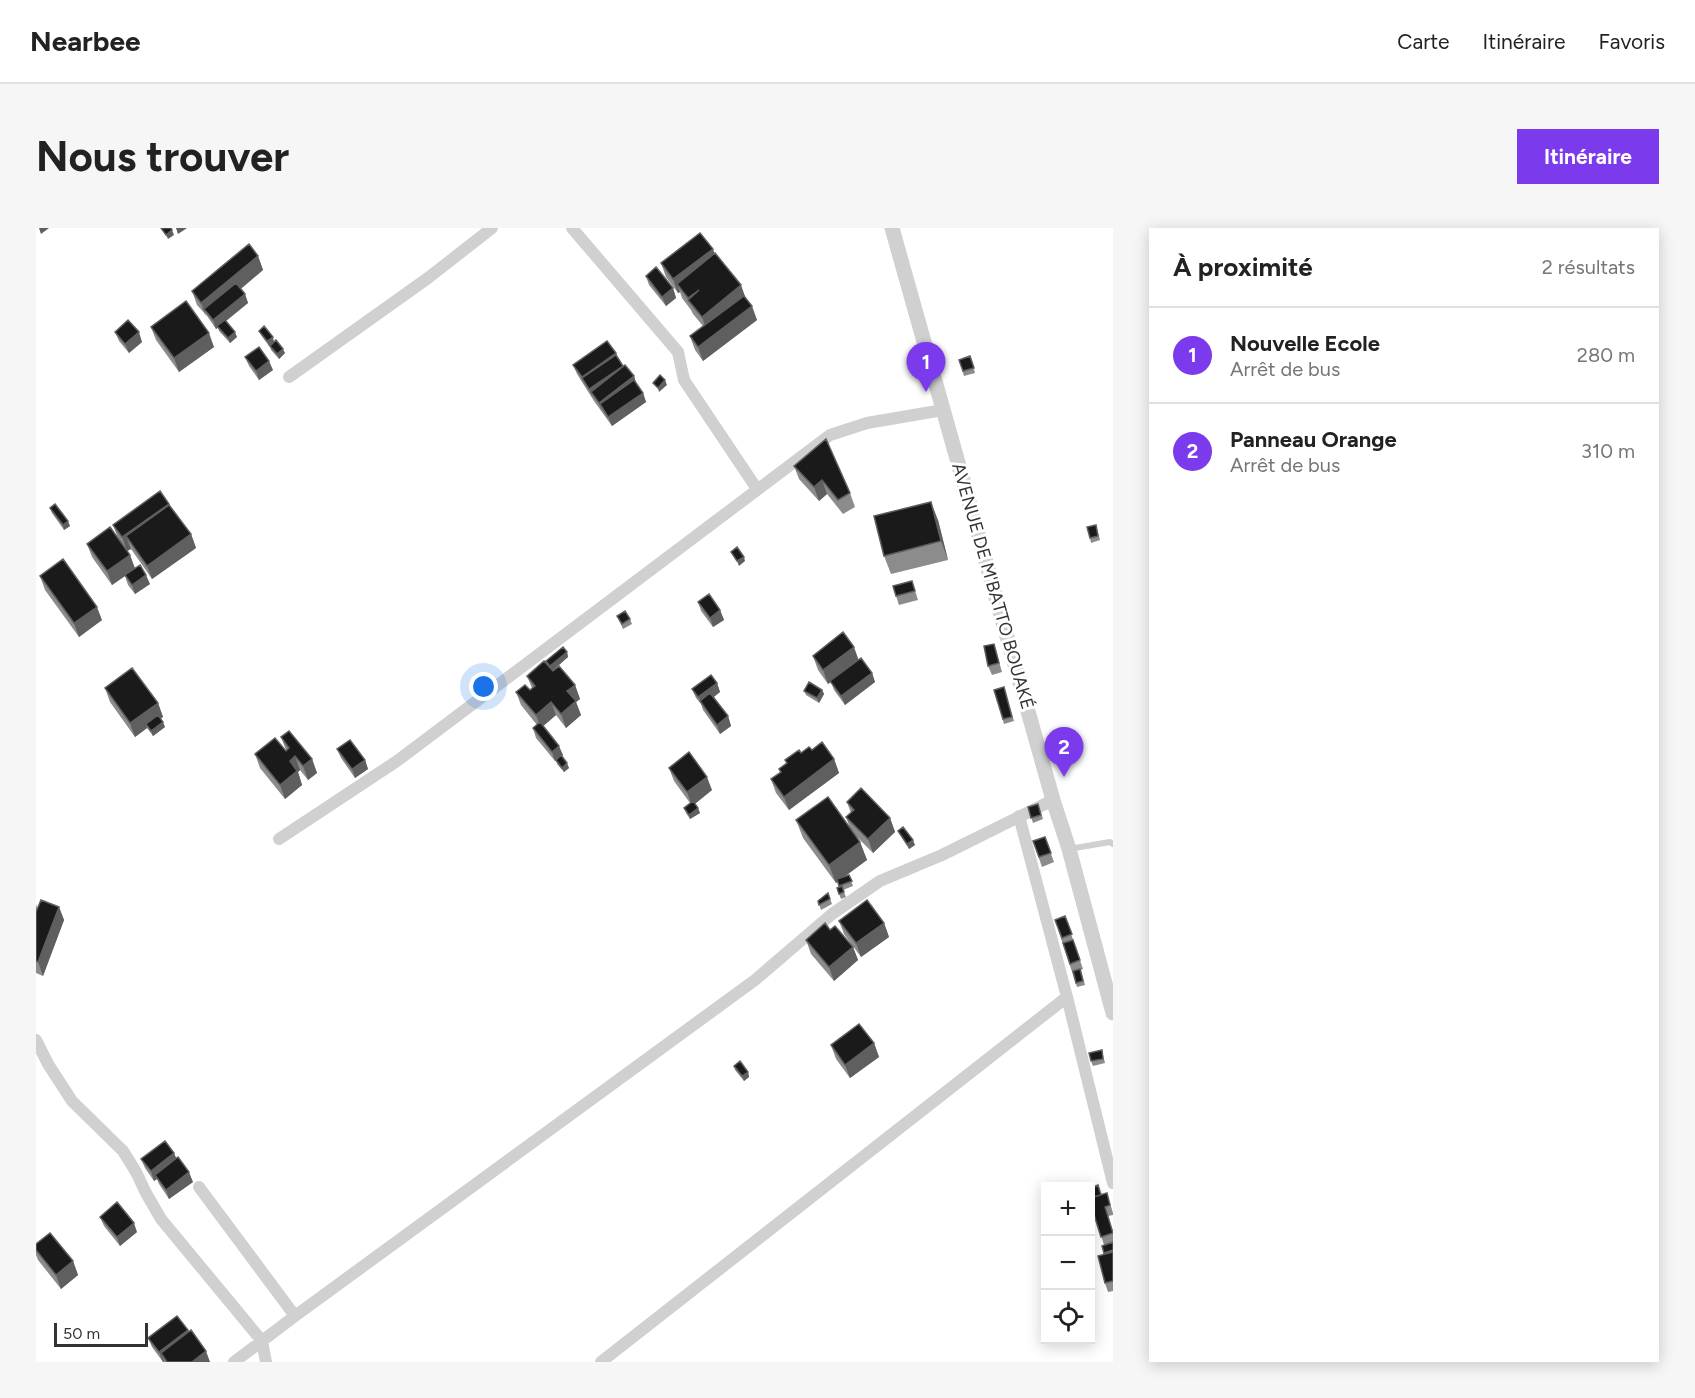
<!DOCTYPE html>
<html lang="fr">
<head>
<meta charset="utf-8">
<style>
	:root { --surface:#fff; --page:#f6f6f6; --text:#222; --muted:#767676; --line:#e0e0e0; --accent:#7c3aed }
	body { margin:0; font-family:Figtree,sans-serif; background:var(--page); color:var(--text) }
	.controls { position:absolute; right:18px; bottom:18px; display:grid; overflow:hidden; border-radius:0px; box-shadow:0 3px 15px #0003 }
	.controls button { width:54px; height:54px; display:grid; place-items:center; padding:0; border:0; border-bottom:2px solid var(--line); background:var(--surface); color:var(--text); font:30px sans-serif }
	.scale { position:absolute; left:18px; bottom:15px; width:94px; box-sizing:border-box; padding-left:6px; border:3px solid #333; border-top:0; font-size:16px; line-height:21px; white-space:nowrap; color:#333; -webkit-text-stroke:4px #fff; paint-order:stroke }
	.you { position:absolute; left:448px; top:459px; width:21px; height:21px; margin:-15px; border:4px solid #fff; border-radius:50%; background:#1a73e8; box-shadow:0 0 0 9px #1a73e833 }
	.badge { display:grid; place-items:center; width:39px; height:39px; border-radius:50%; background:var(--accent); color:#fff; font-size:20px; font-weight:700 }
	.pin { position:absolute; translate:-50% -50px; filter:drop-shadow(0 2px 3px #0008) }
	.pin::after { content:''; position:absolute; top:32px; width:21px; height:18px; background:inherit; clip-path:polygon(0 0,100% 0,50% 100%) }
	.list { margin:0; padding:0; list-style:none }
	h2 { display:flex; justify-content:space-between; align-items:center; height:78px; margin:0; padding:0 24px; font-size:26px }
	h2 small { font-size:20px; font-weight:400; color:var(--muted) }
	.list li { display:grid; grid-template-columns:39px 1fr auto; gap:18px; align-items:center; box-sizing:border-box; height:96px; padding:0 24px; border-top:2px solid var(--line) }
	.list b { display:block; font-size:22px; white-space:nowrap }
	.list p { margin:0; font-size:20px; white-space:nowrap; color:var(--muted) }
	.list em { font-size:20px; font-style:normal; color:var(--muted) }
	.icon { flex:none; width:33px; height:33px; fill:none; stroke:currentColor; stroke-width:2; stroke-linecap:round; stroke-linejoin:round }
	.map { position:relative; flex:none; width:1077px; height:1134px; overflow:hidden; border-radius:0px }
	header { display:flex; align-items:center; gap:36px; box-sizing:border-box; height:84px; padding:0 30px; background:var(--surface); border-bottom:2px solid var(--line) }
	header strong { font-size:28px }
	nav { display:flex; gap:33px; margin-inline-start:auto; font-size:21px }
	.intro { display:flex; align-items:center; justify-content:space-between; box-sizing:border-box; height:144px; padding:0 36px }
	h1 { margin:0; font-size:42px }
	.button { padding:15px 27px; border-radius:0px; background:var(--accent); color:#fff; font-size:21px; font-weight:700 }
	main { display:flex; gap:36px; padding:0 36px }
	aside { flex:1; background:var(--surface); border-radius:0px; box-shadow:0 3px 15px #0003 }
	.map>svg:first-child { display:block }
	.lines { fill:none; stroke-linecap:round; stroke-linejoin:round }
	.service { stroke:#d0d0d0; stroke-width:6 }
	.minor { stroke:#d0d0d0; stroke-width:12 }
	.tertiary { stroke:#d0d0d0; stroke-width:15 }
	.wall { fill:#8c8c8c }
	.shaded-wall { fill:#5f5f5f }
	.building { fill:#1a1a1a; stroke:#5f5f5f; stroke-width:1.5 }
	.labels { text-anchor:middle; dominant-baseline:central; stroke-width:6; stroke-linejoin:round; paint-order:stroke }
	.street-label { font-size:18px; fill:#333; stroke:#fff }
</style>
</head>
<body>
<header>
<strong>Nearbee</strong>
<nav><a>Carte</a><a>Itinéraire</a><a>Favoris</a></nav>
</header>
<div class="intro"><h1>Nous trouver</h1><a class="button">Itinéraire</a></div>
<main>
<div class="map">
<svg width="1077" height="1134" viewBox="0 0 1077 1134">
	<rect width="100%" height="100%" fill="#fff"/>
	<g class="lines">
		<!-- service -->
		<path class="service" d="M 1033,621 L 1074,614 L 1077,616"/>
		<!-- minor -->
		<path class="minor" d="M 536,0 L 642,124 L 648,152 L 721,261
			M 253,149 L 392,50 L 456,0
			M 983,588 L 1031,769 L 1077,955
			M 243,611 L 361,533 L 794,207 L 831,195 L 907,182
			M 0,812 L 12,836 L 36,873 L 87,923 L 100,944 L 110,965 L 125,991 L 226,1113 L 230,1134
			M 163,959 L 259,1088
			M 198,1134 L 259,1088 L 719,752 L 796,686 L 844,653 L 906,627 L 1017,572
			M 565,1134 L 1031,769"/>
		<!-- tertiary -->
		<path class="tertiary" d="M 856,0 L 1017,572 L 1033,621 L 1077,785"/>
	</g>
	<!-- wall -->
	<path class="wall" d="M 678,25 L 710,70 L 721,92 L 667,133 L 659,122 L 654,108 L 667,98 L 657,86 L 655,82 L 646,70 L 644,64 L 642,65 L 630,49 L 625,35 Z
		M 222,28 L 227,42 L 205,61 L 209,66 L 212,75 L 190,93 L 201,109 L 194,115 L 183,103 L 182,100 L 180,101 L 171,88 L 161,77 L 156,63 Z
		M 610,48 L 637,60 L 640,70 L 630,78 L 613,57 Z
		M 115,99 L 178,119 L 143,144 L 120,112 Z
		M 223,103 L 238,114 L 249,125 L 243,131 L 235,122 L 234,118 L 236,115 L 233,118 L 225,107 Z
		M 79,104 L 106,114 L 93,125 L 83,113 Z
		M 934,128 L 939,145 L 928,148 L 923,132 Z
		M 209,129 L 237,142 L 223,152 L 213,138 Z
		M 581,129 L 588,139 L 598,148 L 600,156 L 607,165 L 610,174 L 576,198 L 558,173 L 541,146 L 537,137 Z
		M 758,238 L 814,265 L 819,279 L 807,286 L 791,266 L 783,273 L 763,251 Z
		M 133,276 L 155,306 L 160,320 L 116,351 L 95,321 L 91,323 L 94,327 L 99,340 L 114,356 L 99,366 L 92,357 L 89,348 L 76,357 L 56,329 L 51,316 L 82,310 L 77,297 Z
		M 14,280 L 34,298 L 28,302 L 16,285 Z
		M 902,292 L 912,332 L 855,346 L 848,328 Z
		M 1060,297 L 1064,312 L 1055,315 L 1054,310 Z
		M 4,348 L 66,392 L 43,409 L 9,362 Z
		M 876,353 L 882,372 L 863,377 L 860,368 Z
		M 662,374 L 684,382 L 688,392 L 677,399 L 665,383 Z
		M 581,388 L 594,391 L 596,396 L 587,401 Z
		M 958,416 L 966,444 L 956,447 L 952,438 Z
		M 531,424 L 532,429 L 516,443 L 539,457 L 544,471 L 540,474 L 545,487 L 530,500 L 520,487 L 507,498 L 527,527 L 526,528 L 533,540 L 528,544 L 521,536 L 520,532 L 519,533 L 500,510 L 497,500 L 501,497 L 485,477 L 480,464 L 494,462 L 496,460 L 491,448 L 512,437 L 510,433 Z
		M 777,428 L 823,432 L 836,445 L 839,454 L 809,477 L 798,462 L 795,454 L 792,456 L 782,442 Z
		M 681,455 L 684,464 L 678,469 L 692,488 L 695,498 L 684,506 L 667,482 L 665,476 L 660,470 L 656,461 Z
		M 968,459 L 978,493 L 968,496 L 958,462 Z
		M 69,460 L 122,475 L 127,489 L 124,490 L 129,499 L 117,508 L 111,500 L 99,509 L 74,474 Z
		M 786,462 L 788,466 L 783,475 L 770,467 L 768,463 Z
		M 245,509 L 276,531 L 281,545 L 272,552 L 264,542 L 262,544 L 266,557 L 249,571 L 224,540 L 219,526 L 250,522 Z
		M 301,521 L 329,532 L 332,541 L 319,550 L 305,530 Z
		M 776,522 L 798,531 L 803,545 L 753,582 L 740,565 L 735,551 L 745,545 L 743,541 L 751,535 L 749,532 L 765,525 Z
		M 633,540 L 676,562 L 659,576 L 664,585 L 654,591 L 650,585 L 648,580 L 654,575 L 638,553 Z
		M 811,574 L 854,590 L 859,604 L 837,625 L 820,608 L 824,614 L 831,632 L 807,649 L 813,647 L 817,658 L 807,662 L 810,669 L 805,671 L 801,660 L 804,658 L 802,653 L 800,655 L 767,610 L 760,592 L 814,600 L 810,589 L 815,585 Z
		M 1002,576 L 1007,591 L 997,595 L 992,579 Z
		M 862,603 L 879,617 L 873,621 L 864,607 Z
		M 1009,609 L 1018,634 L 1006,639 L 997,613 Z
		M 792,665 L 796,676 L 785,682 L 782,673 Z
		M 0,676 L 1,680 L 23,679 L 28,692 L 7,748 L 0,745 Z
		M 1029,688 L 1047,741 L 1045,742 L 1049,757 L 1041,759 L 1019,692 Z
		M 803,693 L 848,695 L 853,709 L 825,729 L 808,706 Z
		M 794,702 L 817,719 L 822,732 L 798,753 L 775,726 L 770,712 Z
		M 838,815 L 843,829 L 814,850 L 800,831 L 795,817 Z
		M 1067,827 L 1069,835 L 1057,838 L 1055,833 Z
		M 698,838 L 712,844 L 713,849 L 708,853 L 699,842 Z
		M 105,931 L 140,931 L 157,954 L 133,971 L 123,956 L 121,951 L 118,953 L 109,940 Z
		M 1054,960 L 1065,967 L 1074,975 L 1077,985 L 1077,987 L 1072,988 L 1077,1004 L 1077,1063 L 1072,1064 L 1069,1055 L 1069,1026 L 1066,1018 L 1068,1017 L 1056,978 L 1054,978 Z
		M 64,989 L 101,1004 L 84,1018 L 68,998 Z
		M 0,1016 L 37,1033 L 42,1047 L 25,1061 L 2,1032 L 0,1027 Z
		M 152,1102 L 174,1134 L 127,1134 L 116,1119 L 112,1110 Z"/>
	<!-- shaded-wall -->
	<path class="shaded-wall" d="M 3,0 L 13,0 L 5,6 Z
		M 140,0 L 151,0 L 142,6 Z
		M 136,2 L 138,7 L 132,11 L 130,7 Z
		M 677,21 L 682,35 L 641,56 L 644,64 L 642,65 L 637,51 Z
		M 222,28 L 227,42 L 173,87 L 168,81 L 170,89 L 165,75 Z
		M 705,57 L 710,71 L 671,103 L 666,89 Z
		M 637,60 L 640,70 L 630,78 L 626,69 Z
		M 209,66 L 212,75 L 180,101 L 177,92 Z
		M 716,78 L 721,92 L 667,133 L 662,119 Z
		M 103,104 L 106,114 L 93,125 L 89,116 Z
		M 199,104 L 201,109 L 194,115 L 192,110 Z
		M 173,105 L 178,119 L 143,144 L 138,130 Z
		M 237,109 L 238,114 L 233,118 L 231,113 Z
		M 247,121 L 249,125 L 243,131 L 241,126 Z
		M 580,125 L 583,134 L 547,152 L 546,149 Z
		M 233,133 L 237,142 L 223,152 L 220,143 Z
		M 587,138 L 590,147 L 555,164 L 557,170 L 553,161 Z
		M 598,148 L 601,158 L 564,176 L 566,184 L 563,175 Z
		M 629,152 L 631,157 L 623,164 L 622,160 Z
		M 607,165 L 610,174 L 576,198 L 572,189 Z
		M 786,252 L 791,266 L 783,273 L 778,259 Z
		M 895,274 L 902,292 L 912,332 L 905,313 Z
		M 133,276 L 138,289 L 90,308 L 95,321 L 91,323 L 86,309 Z
		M 32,293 L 34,298 L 28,302 L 27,297 Z
		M 155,306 L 160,320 L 116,351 L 111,338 Z
		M 94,327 L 99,341 L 76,357 L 71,343 Z
		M 708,329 L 709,333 L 703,338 L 701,333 Z
		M 110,347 L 114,356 L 99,366 L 96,357 Z
		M 61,379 L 66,392 L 43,409 L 38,395 Z
		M 684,382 L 688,392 L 677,399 L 674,390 Z
		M 818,419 L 823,433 L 792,456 L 787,442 Z
		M 531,424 L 532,429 L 516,443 L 514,438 Z
		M 836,445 L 839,454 L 809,477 L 805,468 Z
		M 681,455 L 684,464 L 667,477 L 662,469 Z
		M 539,457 L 544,471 L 540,474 L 545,487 L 530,500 L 525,486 L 531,463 Z
		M 786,462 L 788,466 L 783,475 L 781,470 Z
		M 515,474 L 520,487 L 505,500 L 500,487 Z
		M 122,475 L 127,489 L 112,499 L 110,496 L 111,500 L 99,509 L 94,495 Z
		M 692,488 L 695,498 L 684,506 L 681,497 Z
		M 127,494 L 129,499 L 117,508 L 115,503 Z
		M 523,518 L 527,527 L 519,533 L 516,524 Z
		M 259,528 L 264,542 L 262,544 L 266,557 L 249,571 L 244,557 L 254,533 Z
		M 276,531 L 281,545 L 272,552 L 267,538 Z
		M 798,531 L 803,545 L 753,582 L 748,569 Z
		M 329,532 L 332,541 L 319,550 L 316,541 Z
		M 531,535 L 533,540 L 528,544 L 526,540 Z
		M 671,549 L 676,562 L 656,578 L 651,564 Z
		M 662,580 L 664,585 L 654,591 L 653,587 Z
		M 854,590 L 859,604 L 837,625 L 832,611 Z
		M 877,612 L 879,617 L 873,621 L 871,616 Z
		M 824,614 L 831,632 L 800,655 L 793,637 Z
		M 23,679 L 28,692 L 7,748 L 2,734 Z
		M 848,695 L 853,709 L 825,729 L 820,715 Z
		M 817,719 L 822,732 L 798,753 L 793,739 Z
		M 838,815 L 843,829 L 814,850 L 809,837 Z
		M 712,844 L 713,849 L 708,853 L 706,848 Z
		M 138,925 L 142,934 L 119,947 L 121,951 L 118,953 L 115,943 Z
		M 153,944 L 157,954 L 133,971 L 130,962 Z
		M 98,995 L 101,1004 L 84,1018 L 81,1009 Z
		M 37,1033 L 42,1047 L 25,1061 L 20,1047 Z
		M 152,1102 L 156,1112 L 125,1125 L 128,1133 L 127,1134 L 123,1124 Z
		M 170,1123 L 174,1134 L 156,1134 Z"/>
	<!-- building -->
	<path class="building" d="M 125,0 L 135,0 L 136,2 L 130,7 Z
		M 664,5 L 677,21 L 637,51 L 625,35 Z
		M 213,16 L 222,28 L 165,75 L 156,63 Z
		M 679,25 L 705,57 L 666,89 L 652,72 L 663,62 L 652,70 L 641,56 Z
		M 620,39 L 637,60 L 626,69 L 610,48 Z
		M 200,55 L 209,66 L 177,92 L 168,81 Z
		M 708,68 L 716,78 L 662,119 L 654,108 Z
		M 150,73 L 173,105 L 138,130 L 115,99 Z
		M 92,92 L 103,104 L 89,116 L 79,104 Z
		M 189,92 L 199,104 L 192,110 L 181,98 Z
		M 228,98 L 237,109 L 231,113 L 223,103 Z
		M 240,112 L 247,121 L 241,126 L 234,118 Z
		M 571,113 L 580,125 L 546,149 L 537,137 Z
		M 223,119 L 233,133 L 220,143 L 209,129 Z
		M 580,127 L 587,138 L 553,161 L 546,150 Z
		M 934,128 L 938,140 L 927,143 L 923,132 Z
		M 589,137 L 598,148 L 563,175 L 555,164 Z
		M 624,147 L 629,152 L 622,160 L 617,155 Z
		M 598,152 L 607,165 L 572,189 L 564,176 Z
		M 790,211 L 814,265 L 802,272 L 786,252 L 778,259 L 758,238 Z
		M 124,263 L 133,276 L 86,309 L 77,297 Z
		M 895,274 L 905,313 L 848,328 L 838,288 Z
		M 19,276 L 32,293 L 27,297 L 14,280 Z
		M 133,277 L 155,306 L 111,338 L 90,308 Z
		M 1060,297 L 1062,308 L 1054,310 L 1051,299 Z
		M 74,299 L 94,327 L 71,343 L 51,316 Z
		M 701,319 L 708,329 L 701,333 L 695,324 Z
		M 27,331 L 61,379 L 38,395 L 4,348 Z
		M 104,337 L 110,347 L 96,357 L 89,347 Z
		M 876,353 L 879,363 L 860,368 L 857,358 Z
		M 673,366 L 684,382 L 674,390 L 662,374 Z
		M 589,383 L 594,391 L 586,396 L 581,388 Z
		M 807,404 L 818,419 L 787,442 L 777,428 Z
		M 958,416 L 963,435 L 952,438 L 948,418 Z
		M 527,419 L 531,424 L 514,438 L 510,433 Z
		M 825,430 L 836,445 L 805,468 L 794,453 Z
		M 508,433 L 517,443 L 523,438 L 539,457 L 531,463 L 540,473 L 525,486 L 515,474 L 500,487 L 480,464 L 489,457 L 494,462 L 499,458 L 491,448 Z
		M 96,440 L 122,475 L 94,495 L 69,460 Z
		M 675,447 L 681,455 L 662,469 L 656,461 Z
		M 773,454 L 786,462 L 781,470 L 768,463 Z
		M 968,459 L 976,489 L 967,491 L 958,462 Z
		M 674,465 L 692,488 L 681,497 L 664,473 Z
		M 122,487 L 127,494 L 115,503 L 110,496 Z
		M 504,494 L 523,518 L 516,524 L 497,500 Z
		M 253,503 L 276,531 L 267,538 L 259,528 L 254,533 L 261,543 L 244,557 L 219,526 L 239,510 L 250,523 L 253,520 L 245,509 Z
		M 314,512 L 329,532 L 316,541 L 301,521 Z
		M 786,514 L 798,531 L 748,569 L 735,551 L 745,544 L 743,541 L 751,535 L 749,532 L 763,522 L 765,525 L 773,519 L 776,522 Z
		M 653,524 L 671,549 L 651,564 L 633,540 Z
		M 525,527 L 531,535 L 526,540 L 520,532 Z
		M 825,560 L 854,590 L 832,611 L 810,589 L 818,582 L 811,574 Z
		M 792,569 L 824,614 L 793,637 L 760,592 Z
		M 657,573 L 662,580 L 653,587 L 648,580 Z
		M 1002,576 L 1005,587 L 995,590 L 992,579 Z
		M 867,599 L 877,612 L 871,616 L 862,603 Z
		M 1009,609 L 1015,625 L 1003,629 L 997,613 Z
		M 813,647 L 816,653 L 803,658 L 801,651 Z
		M 806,658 L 808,664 L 803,666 L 801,660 Z
		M 792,665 L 794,671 L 783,677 L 782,673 Z
		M 5,672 L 23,679 L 2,734 L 0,733 L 0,684 Z
		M 831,672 L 848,695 L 820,715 L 803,693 Z
		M 1029,688 L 1036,706 L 1026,710 L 1019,692 Z
		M 789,695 L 794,702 L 799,698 L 817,719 L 793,739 L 770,712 Z
		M 1037,712 L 1044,732 L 1034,736 L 1027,715 Z
		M 1044,741 L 1047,753 L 1040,755 L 1037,743 Z
		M 823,796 L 838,815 L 809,837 L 795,817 Z
		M 1066,822 L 1067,831 L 1055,833 L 1053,825 Z
		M 704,833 L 712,844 L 706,848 L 698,838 Z
		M 129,913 L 138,925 L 115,943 L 105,931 Z
		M 142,929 L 153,944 L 130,962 L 119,947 Z
		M 1062,957 L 1065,967 L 1054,970 L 1054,960 Z
		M 1071,965 L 1074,977 L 1069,979 L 1077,1005 L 1065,1009 L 1054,974 L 1054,970 Z
		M 81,974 L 98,995 L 81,1009 L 64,989 Z
		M 14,1005 L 37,1033 L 20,1047 L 0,1022 L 0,1016 Z
		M 1077,1014 L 1077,1022 L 1068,1025 L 1066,1018 Z
		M 1077,1024 L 1077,1053 L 1069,1055 L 1062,1028 Z
		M 141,1088 L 152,1102 L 123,1124 L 112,1110 Z
		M 155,1102 L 170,1123 L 156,1134 L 131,1134 L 125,1125 Z"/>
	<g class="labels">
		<!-- street labels -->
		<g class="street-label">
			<text transform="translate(957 358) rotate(74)">AVENUE DE M'BATTO BOUAKÉ</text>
		</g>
	</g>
</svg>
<div class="controls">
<button>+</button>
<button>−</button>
<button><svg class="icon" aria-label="locate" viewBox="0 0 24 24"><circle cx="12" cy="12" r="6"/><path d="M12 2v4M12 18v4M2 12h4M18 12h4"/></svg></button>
</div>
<div class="scale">50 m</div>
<div class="you"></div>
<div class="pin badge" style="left:890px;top:164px">1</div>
<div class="pin badge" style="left:1028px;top:549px">2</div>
</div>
<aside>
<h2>À proximité<small>2 résultats</small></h2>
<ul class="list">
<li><span class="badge">1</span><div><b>Nouvelle Ecole</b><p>Arrêt de bus</p></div><em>280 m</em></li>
<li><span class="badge">2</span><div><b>Panneau Orange</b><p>Arrêt de bus</p></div><em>310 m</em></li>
</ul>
</aside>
</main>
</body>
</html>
